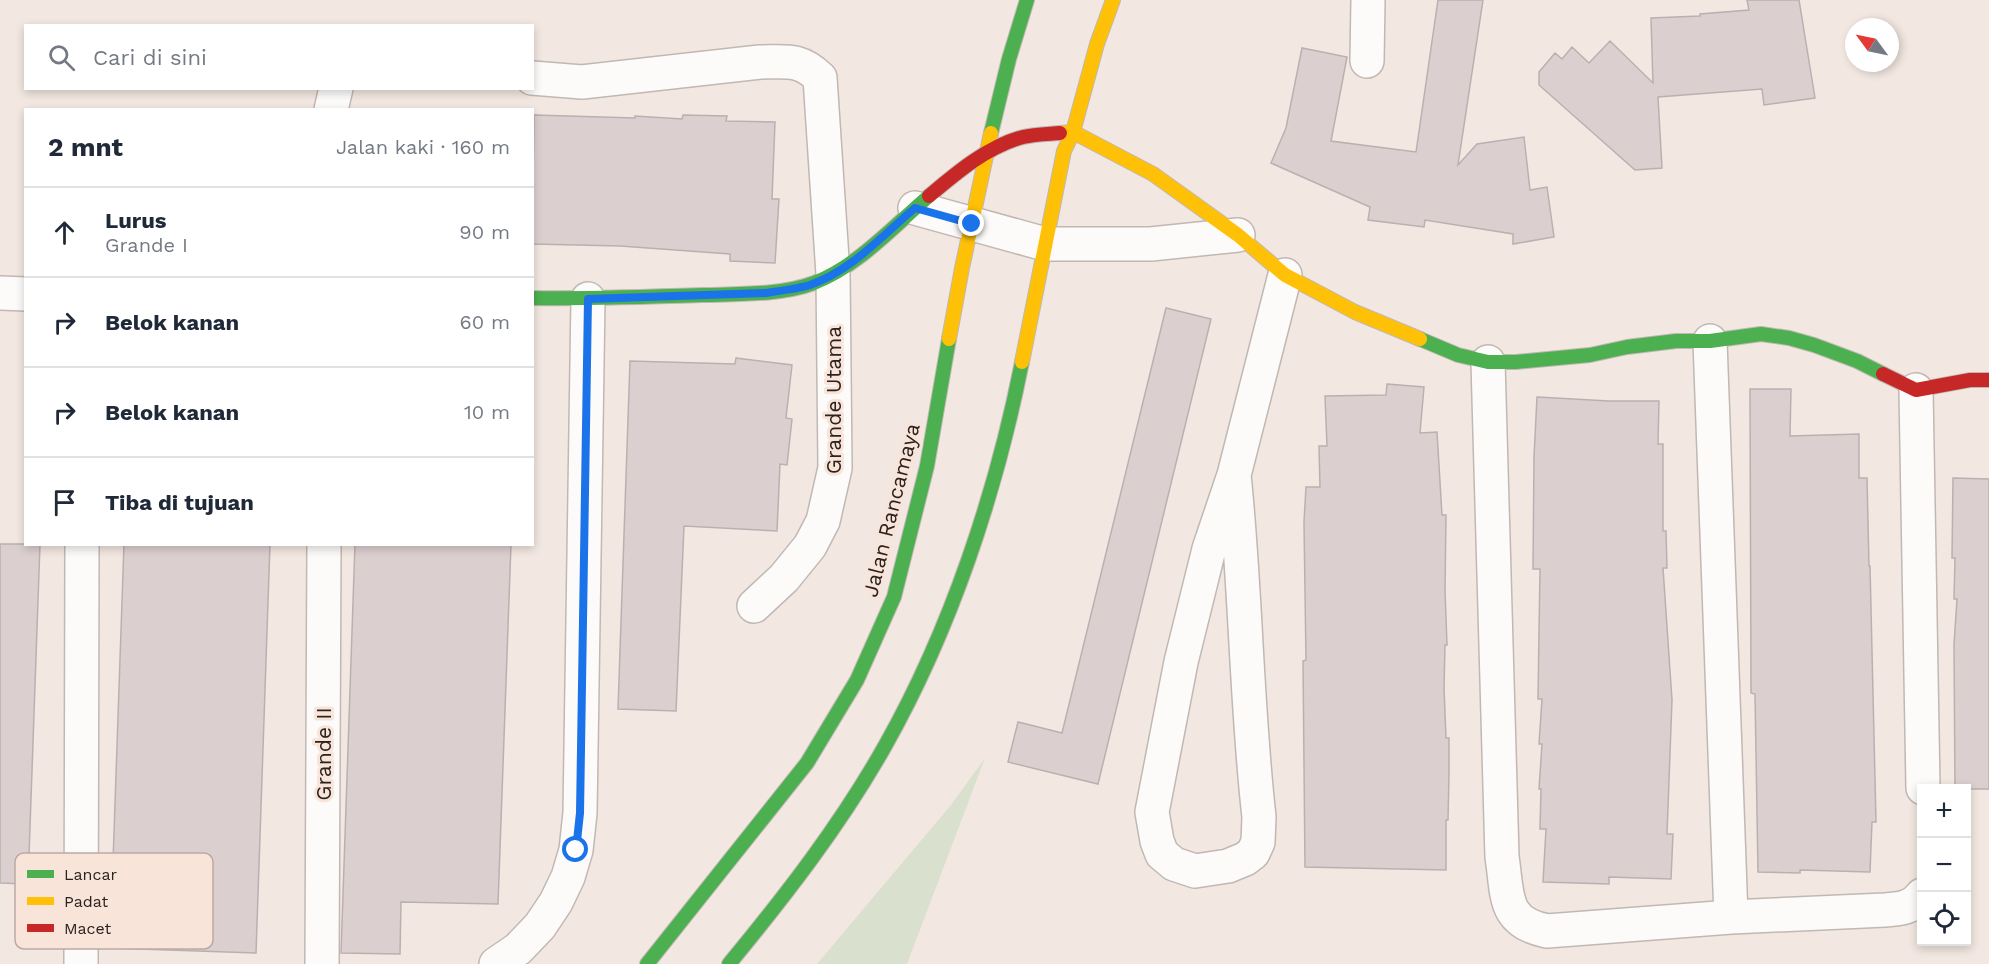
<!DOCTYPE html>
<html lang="id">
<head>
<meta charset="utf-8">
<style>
	:root { --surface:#fff; --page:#f2f2f3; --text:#1f2937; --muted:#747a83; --line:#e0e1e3 }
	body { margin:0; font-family:"Work Sans",sans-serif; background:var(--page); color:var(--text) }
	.controls { position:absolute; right:18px; bottom:18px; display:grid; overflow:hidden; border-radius:0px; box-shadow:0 3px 9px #0003 }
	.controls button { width:54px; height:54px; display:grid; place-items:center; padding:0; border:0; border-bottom:2px solid var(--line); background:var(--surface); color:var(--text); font:30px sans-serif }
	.compass { position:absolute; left:1845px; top:18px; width:54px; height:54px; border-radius:50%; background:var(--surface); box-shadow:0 3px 9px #0003; rotate:303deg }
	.stop { position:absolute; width:18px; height:18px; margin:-14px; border:4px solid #1a73e8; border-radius:50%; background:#fff }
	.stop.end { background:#1a73e8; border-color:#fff; box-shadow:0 2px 6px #0008 }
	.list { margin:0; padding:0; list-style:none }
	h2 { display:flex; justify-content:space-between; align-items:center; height:78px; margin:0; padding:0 24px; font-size:26px }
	h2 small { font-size:20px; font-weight:400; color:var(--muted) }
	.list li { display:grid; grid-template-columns:39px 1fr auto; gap:18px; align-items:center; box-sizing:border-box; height:90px; padding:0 24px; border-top:2px solid var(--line) }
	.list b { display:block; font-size:22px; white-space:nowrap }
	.list p { margin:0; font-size:20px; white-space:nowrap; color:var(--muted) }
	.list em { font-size:20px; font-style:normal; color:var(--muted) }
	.icon { flex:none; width:33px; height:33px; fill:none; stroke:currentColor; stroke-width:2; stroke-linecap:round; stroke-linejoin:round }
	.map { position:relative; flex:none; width:1989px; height:964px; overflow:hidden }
	.search { position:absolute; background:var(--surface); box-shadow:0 3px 9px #0003; left:24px; top:24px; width:510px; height:66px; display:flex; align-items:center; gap:15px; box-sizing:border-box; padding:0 21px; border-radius:0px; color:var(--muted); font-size:22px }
	.panel { position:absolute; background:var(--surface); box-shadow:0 3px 9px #0003; left:24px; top:108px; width:510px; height:438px; border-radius:0px }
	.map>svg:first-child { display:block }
	.green { fill:#d9e1ce }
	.building { fill:#dccfd0; stroke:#b9b1b0; stroke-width:1.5 }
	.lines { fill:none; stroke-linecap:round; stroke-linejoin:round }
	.street-casing { stroke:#c0b8b3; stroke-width:36 }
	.fast-casing { stroke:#c0b8b3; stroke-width:16 }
	.slow-casing { stroke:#c0b8b3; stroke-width:16 }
	.jam-casing { stroke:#c0b8b3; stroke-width:16 }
	.street { stroke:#fdfbfa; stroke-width:33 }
	.fast { stroke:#4caf50; stroke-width:14 }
	.slow { stroke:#ffc107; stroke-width:14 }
	.jam { stroke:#c62828; stroke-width:14 }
	.route { stroke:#1a73e8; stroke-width:8 }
	.labels { text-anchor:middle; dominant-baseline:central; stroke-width:6; stroke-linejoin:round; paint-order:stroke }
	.street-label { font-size:21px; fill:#2a221e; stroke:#f9e4da }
	.key { fill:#f9e4da; stroke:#bbaaa2; stroke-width:1.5 }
	.key-label { font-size:16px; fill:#2a221e }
</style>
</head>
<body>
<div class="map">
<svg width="1989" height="964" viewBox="0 0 1989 964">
	<rect width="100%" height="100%" fill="#f2e7e1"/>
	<!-- green -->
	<path class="green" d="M 985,758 L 907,964 L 817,964 L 951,805 Z"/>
	<!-- building -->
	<path class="building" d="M 1438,0 L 1483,0 L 1458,165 L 1477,144 L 1524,137 L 1530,190 L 1547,187 L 1554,237 L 1513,244 L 1513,234 L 1425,220 L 1424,227 L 1368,220 L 1370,207 L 1271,163 L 1286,128 L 1302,48 L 1347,57 L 1331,141 L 1416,152 Z
		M 1747,0 L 1799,0 L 1815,98 L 1764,105 L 1762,89 L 1658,97 L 1662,168 L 1635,170 L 1539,85 L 1539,72 L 1555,53 L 1562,59 L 1572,47 L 1589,63 L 1610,41 L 1653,83 L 1651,18 L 1700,16 L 1700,14 L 1749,10 Z
		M 534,115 L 635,118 L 635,116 L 682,119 L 683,115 L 727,116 L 726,121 L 775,122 L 772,199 L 779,199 L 775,263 L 730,261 L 730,254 L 620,246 L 532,244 Z
		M 1166,308 L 1211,319 L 1098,784 L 1008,762 L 1018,722 L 1062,733 Z
		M 736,358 L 792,365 L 786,418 L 792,419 L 787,465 L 780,464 L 777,531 L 684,526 L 676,711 L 618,709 L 630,361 L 735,364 Z
		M 1387,384 L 1424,387 L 1420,433 L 1437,432 L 1442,515 L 1446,515 L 1445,591 L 1447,645 L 1445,645 L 1444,688 L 1446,738 L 1449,738 L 1449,774 L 1448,820 L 1446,820 L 1446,870 L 1305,867 L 1303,661 L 1306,660 L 1304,522 L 1306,487 L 1320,487 L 1319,446 L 1327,446 L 1325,396 L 1386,395 Z
		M 1750,389 L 1791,389 L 1790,436 L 1859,434 L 1859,478 L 1867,478 L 1869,566 L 1870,566 L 1876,822 L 1872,822 L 1870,872 L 1800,870 L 1800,873 L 1758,872 L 1755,694 L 1751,693 Z
		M 1537,397 L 1609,401 L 1659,401 L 1658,444 L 1663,444 L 1663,531 L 1666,531 L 1667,568 L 1663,568 L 1672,700 L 1667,834 L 1673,834 L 1671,879 L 1609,877 L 1609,884 L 1543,882 L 1546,829 L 1540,829 L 1541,789 L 1539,789 L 1542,744 L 1539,744 L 1542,699 L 1538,699 L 1540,569 L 1533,569 L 1534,457 Z
		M 1953,478 L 1989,479 L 1989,789 L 1955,789 L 1954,645 L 1957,599 L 1954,599 L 1955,558 L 1952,558 Z
		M 0,544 L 40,544 L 28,884 L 0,883 Z
		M 124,544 L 270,544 L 256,953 L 110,948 Z
		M 355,544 L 511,544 L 498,904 L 401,902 L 400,954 L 341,953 Z"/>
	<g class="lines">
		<!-- street casing -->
		<g class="street-casing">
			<path id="street" d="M 1367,61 L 1368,0
				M 532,78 L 582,82 L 760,62 C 787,62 800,58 820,78 L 833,274 L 835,468 L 823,521 L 810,546 L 784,578 L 754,606
				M 331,110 L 336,88
				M 915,208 L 1045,244 L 1151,244 L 1238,235
				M 0,293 L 26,294
				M 1710,341 L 1731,917
				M 1488,362 L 1502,857 C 1508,895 1502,922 1547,931 L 1731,917 L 1885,910 C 1899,909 1913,908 1922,895
				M 1916,390 L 1923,788
				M 1234,475 C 1246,589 1246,703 1259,817 L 1258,842 L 1253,853 L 1245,859 L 1228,866 L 1195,871 L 1174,864 L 1162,854 L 1157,841 L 1152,812 L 1181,662 L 1209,549 L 1234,475 L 1285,275
				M 81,964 L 82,544
				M 322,964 L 324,544
				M 496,964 L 518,949 L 540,926 L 556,902 L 568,877 L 576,850 L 580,813 L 588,299"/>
		</g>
		<!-- fast casing -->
		<g class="fast-casing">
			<path id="fast" d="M 991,133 L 1009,59 L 1027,0
				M 532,298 C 590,299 647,297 705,295 C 739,294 782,295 814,283 C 858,266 894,226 929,196
				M 1420,339 L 1458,355 L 1488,362 L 1516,362 L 1590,355 L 1627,347 L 1676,341 L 1710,341 L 1761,334 L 1789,338 L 1814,345 L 1857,361 L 1883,374
				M 647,964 L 807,763 L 857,680 L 894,597 L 927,466 L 949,339
				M 729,964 C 786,895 841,824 885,746 C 951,629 996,493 1022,362"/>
		</g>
		<!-- slow casing -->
		<g class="slow-casing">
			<path id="slow" d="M 1060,133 L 1073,132 L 1153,174 L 1238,235 L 1285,275 L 1355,312 L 1420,339
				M 949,339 L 962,268 L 991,133
				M 1022,362 L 1064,151 L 1073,132 L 1097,44 L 1113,0"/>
		</g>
		<!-- jam casing -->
		<g class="jam-casing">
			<path id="jam" d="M 929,196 C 956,173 988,146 1023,137 C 1035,134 1048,134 1060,133
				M 1883,374 L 1916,390 L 1970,380 L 1989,380"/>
		</g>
		<!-- street -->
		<use href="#street" class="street"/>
		<!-- fast -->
		<use href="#fast" class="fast"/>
		<!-- slow -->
		<use href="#slow" class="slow"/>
		<!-- jam -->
		<use href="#jam" class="jam"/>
	</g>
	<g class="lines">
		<!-- route -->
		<path class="route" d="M 576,850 L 580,813 L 588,299 L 765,293 C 780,291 796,289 810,285 C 851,271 883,235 915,208 L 972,224"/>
	</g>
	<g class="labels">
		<!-- street labels -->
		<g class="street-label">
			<text transform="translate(833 400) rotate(-90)">Grande Utama</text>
			<text transform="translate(891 510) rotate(-76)">Jalan Rancamaya</text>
			<text transform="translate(323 754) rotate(-90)">Grande II</text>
		</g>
	</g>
	<!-- legend -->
	<rect x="15" y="853" width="198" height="96" rx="9" class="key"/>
	<rect x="27" y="870" width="27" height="8" fill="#4caf50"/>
	<rect x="27" y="897" width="27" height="8" fill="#ffc107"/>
	<rect x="27" y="924" width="27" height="8" fill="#c62828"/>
	<g class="key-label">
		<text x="64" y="880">Lancar</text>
		<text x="64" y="907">Padat</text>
		<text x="64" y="934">Macet</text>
	</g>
</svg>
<div class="controls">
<button>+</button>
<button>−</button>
<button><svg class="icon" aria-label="locate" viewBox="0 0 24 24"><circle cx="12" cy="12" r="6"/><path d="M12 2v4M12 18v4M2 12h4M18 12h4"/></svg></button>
</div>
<svg class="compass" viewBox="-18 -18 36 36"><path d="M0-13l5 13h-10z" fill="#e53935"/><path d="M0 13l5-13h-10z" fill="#747a83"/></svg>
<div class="stop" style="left:576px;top:850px"></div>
<div class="stop end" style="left:972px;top:224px"></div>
<div class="search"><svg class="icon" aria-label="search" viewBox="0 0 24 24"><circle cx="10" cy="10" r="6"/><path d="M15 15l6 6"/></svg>Cari di sini</div>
<section class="panel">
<h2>2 mnt<small>Jalan kaki · 160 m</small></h2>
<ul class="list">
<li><svg class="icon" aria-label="ahead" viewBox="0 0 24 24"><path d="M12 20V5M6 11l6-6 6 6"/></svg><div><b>Lurus</b><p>Grande I</p></div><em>90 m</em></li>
<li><svg class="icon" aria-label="right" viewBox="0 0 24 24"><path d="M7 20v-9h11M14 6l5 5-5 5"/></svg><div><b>Belok kanan</b></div><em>60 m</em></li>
<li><svg class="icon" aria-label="right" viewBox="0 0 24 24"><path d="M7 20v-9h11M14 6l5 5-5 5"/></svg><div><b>Belok kanan</b></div><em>10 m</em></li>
<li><svg class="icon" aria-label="arrive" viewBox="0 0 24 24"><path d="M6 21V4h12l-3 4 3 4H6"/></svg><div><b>Tiba di tujuan</b></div></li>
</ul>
</section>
</div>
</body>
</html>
